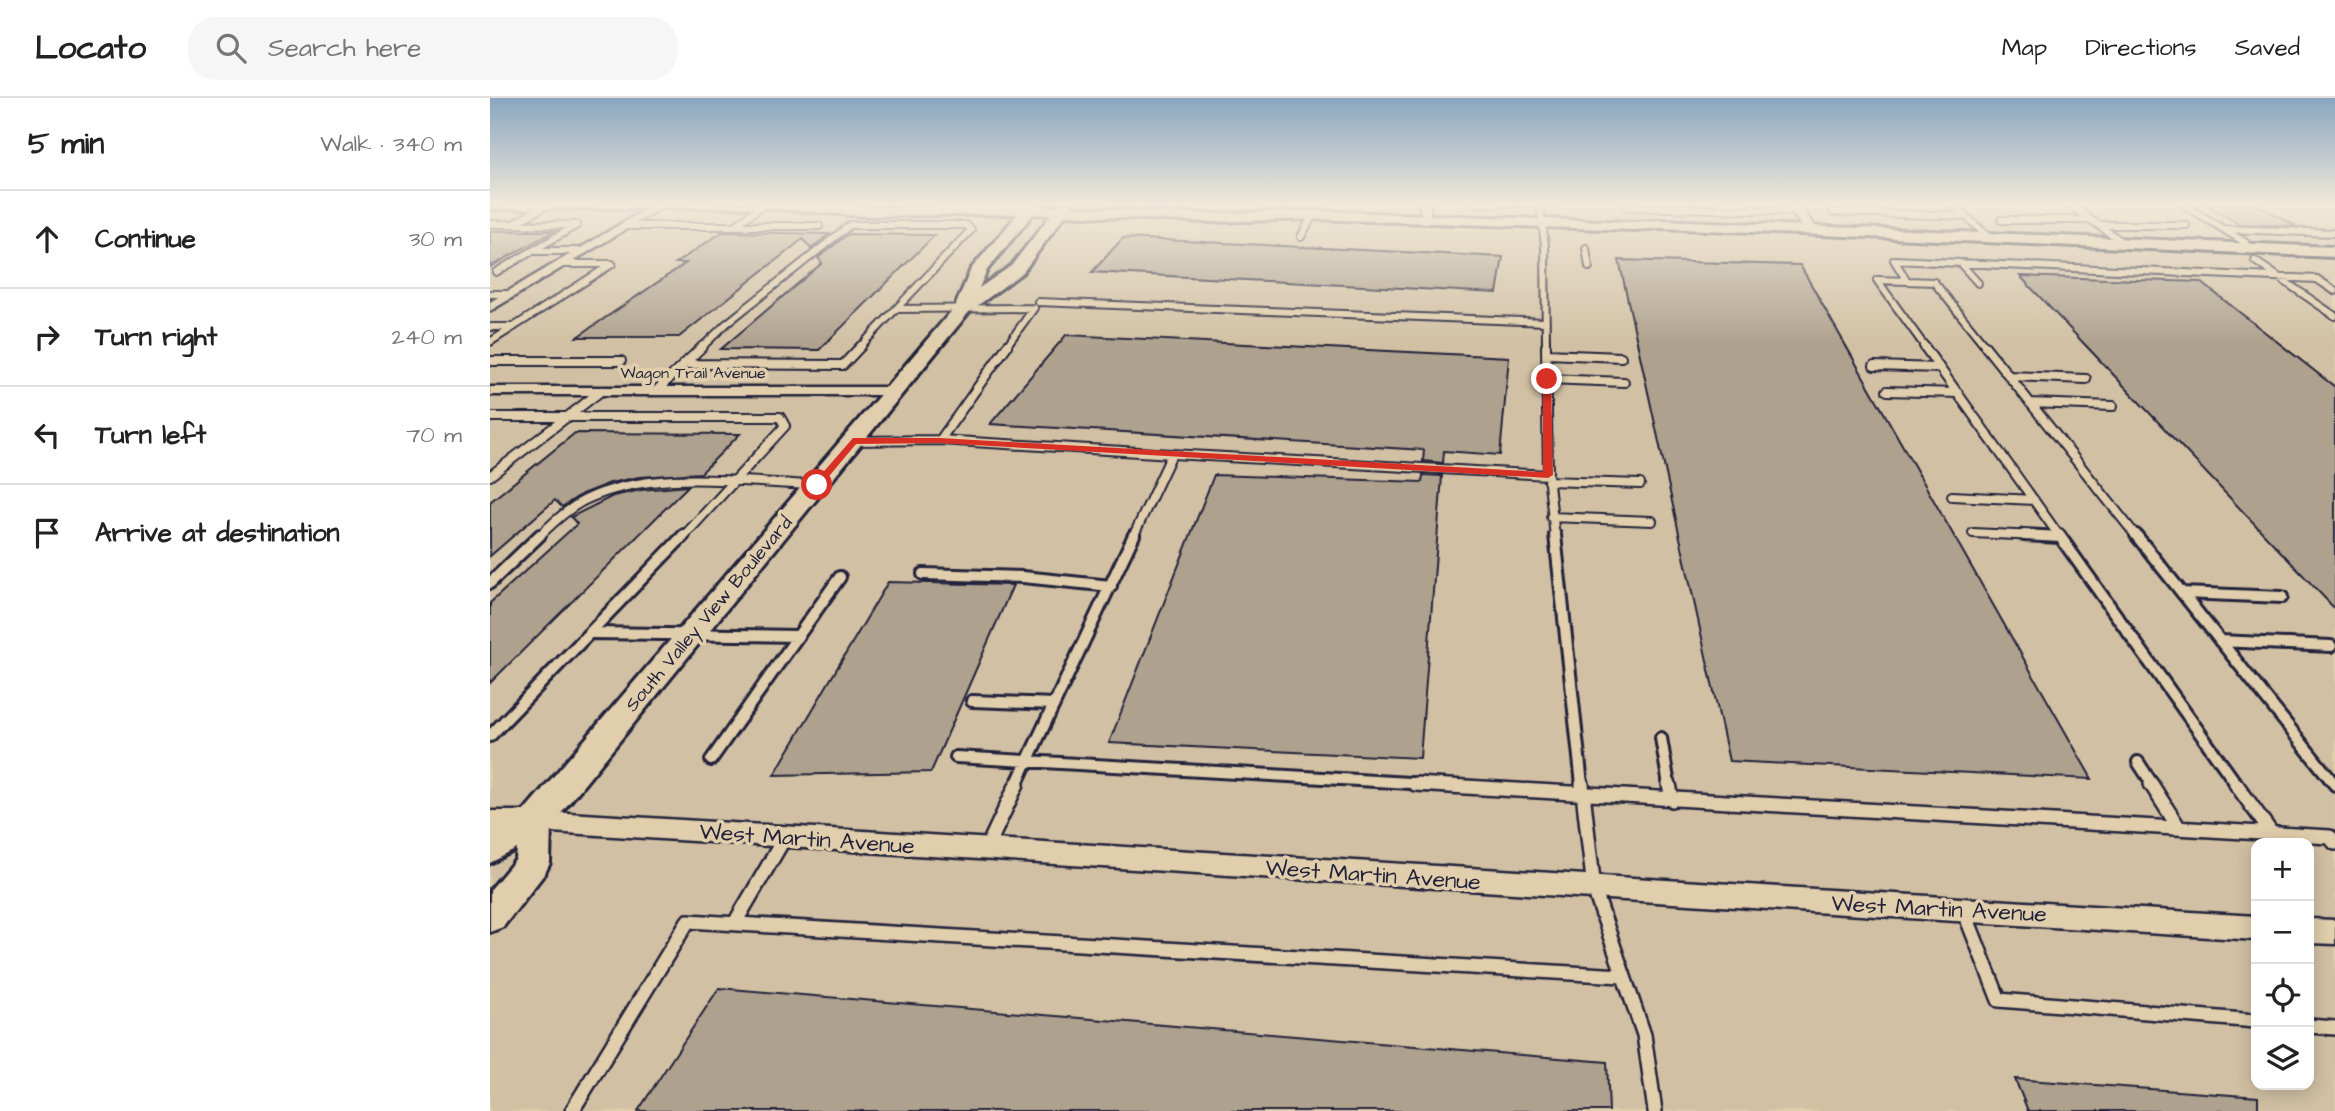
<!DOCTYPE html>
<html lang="en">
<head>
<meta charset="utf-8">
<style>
	:root { --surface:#fff; --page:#f6f6f6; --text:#222; --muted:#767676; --line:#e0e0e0 }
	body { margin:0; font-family:"Architects Daughter",sans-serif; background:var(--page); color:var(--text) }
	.controls { position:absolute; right:21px; bottom:21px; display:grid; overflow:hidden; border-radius:14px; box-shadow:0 4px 18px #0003 }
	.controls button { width:63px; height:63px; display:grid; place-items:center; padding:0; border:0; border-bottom:2px solid var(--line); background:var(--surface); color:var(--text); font:35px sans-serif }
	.stop { position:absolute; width:21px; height:21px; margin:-16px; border:5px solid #d93025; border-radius:50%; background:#fff }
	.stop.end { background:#d93025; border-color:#fff; box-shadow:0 2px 7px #0008 }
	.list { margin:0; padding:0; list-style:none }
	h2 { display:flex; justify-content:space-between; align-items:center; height:91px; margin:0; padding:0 28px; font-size:30px }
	h2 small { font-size:23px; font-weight:400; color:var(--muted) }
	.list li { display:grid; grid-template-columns:46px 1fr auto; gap:21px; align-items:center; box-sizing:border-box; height:98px; padding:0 28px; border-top:2px solid var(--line) }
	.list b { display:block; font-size:26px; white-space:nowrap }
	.list em { font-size:23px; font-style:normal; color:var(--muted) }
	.icon { flex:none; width:38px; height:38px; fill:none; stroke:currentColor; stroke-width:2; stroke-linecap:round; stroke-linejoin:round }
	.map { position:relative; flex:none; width:1845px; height:1013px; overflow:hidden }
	header { display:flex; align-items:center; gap:42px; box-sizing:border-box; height:98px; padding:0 35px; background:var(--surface); border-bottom:2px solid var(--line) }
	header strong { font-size:33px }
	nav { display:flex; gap:38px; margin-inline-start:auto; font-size:24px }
	.search { width:490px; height:63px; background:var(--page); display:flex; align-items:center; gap:18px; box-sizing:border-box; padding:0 24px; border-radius:28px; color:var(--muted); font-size:26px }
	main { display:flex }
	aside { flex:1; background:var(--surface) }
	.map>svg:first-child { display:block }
	.built { fill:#d1c0a3; fill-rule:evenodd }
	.building { fill:#aea18e; stroke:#22223b; stroke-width:2 }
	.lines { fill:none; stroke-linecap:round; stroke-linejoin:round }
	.service-far3-casing { stroke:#22223b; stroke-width:10 }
	.service-far2-casing { stroke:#22223b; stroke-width:12 }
	.service-far1-casing { stroke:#22223b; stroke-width:16 }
	.service-casing { stroke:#22223b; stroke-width:18 }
	.minor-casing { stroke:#22223b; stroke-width:5 }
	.tertiary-casing { stroke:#22223b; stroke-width:5 }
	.secondary-casing { stroke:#22223b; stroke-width:6 }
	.service-far3 { stroke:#e0ceac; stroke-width:6 }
	.service-far2 { stroke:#e0ceac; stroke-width:8 }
	.service-far1 { stroke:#e0ceac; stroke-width:10 }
	.service { stroke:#e0ceac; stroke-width:13 }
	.minor { fill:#e0ceac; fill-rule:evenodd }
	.tertiary { fill:#e0ceac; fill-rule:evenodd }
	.secondary { fill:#e0ceac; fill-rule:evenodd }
	.route { fill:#d93025 }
	.labels { text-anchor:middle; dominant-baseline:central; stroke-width:7; stroke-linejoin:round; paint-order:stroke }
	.far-street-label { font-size:16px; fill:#22223b; stroke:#e0ceac }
	.street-label { font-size:19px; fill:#22223b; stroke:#e0ceac }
	.near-street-label { font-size:23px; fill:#22223b; stroke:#e0ceac }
</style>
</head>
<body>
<header>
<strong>Locato</strong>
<div class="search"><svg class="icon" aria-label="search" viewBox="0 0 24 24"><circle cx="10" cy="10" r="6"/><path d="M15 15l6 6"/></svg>Search here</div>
<nav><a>Map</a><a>Directions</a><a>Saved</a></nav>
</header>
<main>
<aside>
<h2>5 min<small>Walk · 340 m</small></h2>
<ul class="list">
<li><svg class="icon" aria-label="ahead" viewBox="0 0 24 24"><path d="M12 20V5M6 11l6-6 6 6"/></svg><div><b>Continue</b></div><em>30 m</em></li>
<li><svg class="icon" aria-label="right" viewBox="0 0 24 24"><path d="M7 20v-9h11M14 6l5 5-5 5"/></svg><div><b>Turn right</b></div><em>240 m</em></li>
<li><svg class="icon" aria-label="left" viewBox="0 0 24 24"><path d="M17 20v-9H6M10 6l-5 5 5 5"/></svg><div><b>Turn left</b></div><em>70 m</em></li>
<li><svg class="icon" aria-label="arrive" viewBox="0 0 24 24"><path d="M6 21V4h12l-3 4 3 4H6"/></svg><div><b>Arrive at destination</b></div></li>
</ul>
</aside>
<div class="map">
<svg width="1845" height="1013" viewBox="0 0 1845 1013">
	<rect width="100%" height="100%" fill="#e0ceac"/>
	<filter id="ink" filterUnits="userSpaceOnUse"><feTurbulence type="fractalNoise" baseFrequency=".0143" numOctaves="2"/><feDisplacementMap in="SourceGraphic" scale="14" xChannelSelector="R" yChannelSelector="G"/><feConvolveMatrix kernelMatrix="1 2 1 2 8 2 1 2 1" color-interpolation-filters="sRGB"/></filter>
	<g filter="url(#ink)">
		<!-- built -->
		<path class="built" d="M 0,105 L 1845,105 L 1845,1013 L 0,1013 ZM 1766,745 L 1819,745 L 1819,987 L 1766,987 Z"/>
		<!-- building -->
		<path class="building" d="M 1714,105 L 1764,105 L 1806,128 L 1749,126 Z
			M 0,133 L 64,133 L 0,169 Z
			M 232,134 L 339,136 L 321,151 L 313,141 L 189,239 L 87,239 L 196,165 L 186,165 Z
			M 358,136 L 445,137 L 329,252 L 231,251 L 332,165 L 328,160 Z
			M 633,140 L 1013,159 L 1007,195 L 602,174 Z
			M 1129,162 L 1310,167 L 1602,681 L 1239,663 Z
			M 1530,178 L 1711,184 L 1845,289 L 1845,511 Z
			M 576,237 L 1019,259 L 1010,357 L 954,353 L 953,365 L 933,363 L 934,352 L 500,326 Z
			M 85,335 L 250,336 L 211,375 L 149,379 L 120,385 L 92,396 L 72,409 L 65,402 L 0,458 L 0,404 Z
			M 724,377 L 932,384 L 933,377 L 952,378 L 930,660 L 619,645 Z
			M 198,388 L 0,585 L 0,505 L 87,426 L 81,419 L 123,398 L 151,392 Z
			M 398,484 L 523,487 L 441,674 L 284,677 Z
			M 229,890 L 1117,964 L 1119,1013 L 148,1013 Z
			M 1525,981 L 1768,999 L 1768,1013 L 1538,1013 Z"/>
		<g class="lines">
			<!-- service-far3 casing -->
			<g class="service-far3-casing">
				<path id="service-far3" d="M 986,105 L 1061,105
					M 1137,105 L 1138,109 L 1264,112
					M 1461,105 L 1499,139
					M 1577,105 L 1628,141
					M 1691,105 L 1756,145
					M 1050,107 L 1055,148 L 1056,250
					M 1262,109 L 1264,112 L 1307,113
					M 784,110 L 787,105
					M 1343,114 L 1476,118
					M 1511,122 L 1601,122
					M 26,124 L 58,107
					M 0,126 L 87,127 L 6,174
					M 1608,127 L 1696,127
					M 137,128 L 329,128
					M 245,128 L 275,105
					M 1734,131 L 1845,135
					M 811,139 L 823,117
					M 1096,150 L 1099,169
					M 44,153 L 94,153
					M 1765,163 L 1845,218
					M 1470,165 L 1488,185
					M 1417,183 L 1444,184 L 1497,250
					M 0,196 L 22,196
					M 548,204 L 1056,224
					M 406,211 L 544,210
					M 0,229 L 24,229
					M 0,244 L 122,166 L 72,166
					M 211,250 L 236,226 L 360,127 L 476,127 L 481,132 L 369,250
					M 515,250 L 544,210
					M 1436,250 L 1387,182 L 1417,183 L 1404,162 L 1827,181 L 1845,193"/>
			</g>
			<!-- service-far2 casing -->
			<g class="service-far2-casing">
				<path id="service-far2" d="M 1056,248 L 1058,377
					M 1434,248 L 1570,439
					M 1495,248 L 1647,439
					M 1056,256 L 1131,259
					M 0,263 L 131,263
					M 196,266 L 353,267 L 371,248
					M 1384,268 L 1449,270
					M 1519,278 L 1596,281
					M 1057,281 L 1134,284
					M 166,293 L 213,248
					M 1397,293 L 1468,295
					M 1540,305 L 1623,308
					M 0,319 L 290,319 L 295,328 L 193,439
					M 450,342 L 517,248
					M 364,343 L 450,342 L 682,356 L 643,439
					M 682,356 L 1058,377 L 1065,439
					M 0,378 L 111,293
					M 1058,383 L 1150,386
					M 1462,398 L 1544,402
					M 1061,419 L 1162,423
					M 1483,435 L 1570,439
					M 48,439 C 62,426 77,411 95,402 C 163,369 253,385 326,387"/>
			</g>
			<!-- service-far1 casing -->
			<g class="service-far1-casing">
				<path id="service-far1" d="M 1065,437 L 1092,687
					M 1534,437 L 1570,439
					M 1569,437 L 1747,687
					M 1646,437 L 1845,687
					M 433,476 L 533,479 L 621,488
					M 0,485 L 50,437
					M 1692,495 L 1792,499
					M 102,535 L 308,538 L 350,479
					M 1730,543 L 1841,548
					M 482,603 L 564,606
					M 0,638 L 194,437
					M 1171,640 L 1179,687
					M 466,659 L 955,687
					M 221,662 L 308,538
					M 1648,664 L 1663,687
					M 526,687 L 644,437"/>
			</g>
			<!-- service casing -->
			<g class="service-casing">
				<path id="service" d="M 925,686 L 1840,739 L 1845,745
					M 1092,686 L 1104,791 L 1154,937 L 1165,1013
					M 1179,686 L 1182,702
					M 1661,686 L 1689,730
					M 1746,686 L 1782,736
					M 496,752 L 527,686
					M 1474,813 L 1509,902 L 1766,923
					M 246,823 L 295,739
					M 1819,928 L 1845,930
					M 82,1013 L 198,823 L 1132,878"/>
			</g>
			<!-- minor casing -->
			<g class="minor-casing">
				<path id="minor" d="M 166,105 L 176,107 L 0,213 L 0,204 Z
					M 930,105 L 940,105 L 940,123 L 931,121 Z
					M 0,289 L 405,289 L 412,293 L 405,297 L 0,297 Z
					M 0,713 L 45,713 L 1766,818 L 1766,842 L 45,733 L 0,733 Z
					M 1819,821 L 1845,822 L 1845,846 L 1819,845 Z"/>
			</g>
			<!-- tertiary casing -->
			<g class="tertiary-casing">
				<path id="tertiary" d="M 1294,105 L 1307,105 L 1328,132 L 1327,135 L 1317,135 Z"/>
			</g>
			<!-- secondary casing -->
			<g class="secondary-casing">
				<path id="secondary" d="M 0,105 L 297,105 L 406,109 L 552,105 L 550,108 L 567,109 L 569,105 L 584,105 L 581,109 L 717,116 L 823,113 L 1144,124 L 1170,122 L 1845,149 L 1845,159 L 1170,130 L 1144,132 L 823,121 L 717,124 L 575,117 L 533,174 L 479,214 L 61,727 L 60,765 L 55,775 L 13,829 L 0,834 L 0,792 L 26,761 L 27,751 L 0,765 L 0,734 L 33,714 L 465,209 L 481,171 L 528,116 L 373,118 L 268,109 L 0,111 ZM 543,116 L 561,117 L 521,168 L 489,190 L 497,172 Z"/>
			</g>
			<!-- service-far3 -->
			<use href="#service-far3" class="service-far3"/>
			<!-- service-far2 -->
			<use href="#service-far2" class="service-far2"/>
			<!-- service-far1 -->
			<use href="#service-far1" class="service-far1"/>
			<!-- service -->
			<use href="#service" class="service"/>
			<!-- minor -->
			<use href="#minor" class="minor"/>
			<!-- tertiary -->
			<use href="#tertiary" class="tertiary"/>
			<!-- secondary -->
			<use href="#secondary" class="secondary"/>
		</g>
	</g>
	<!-- sky -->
	<linearGradient id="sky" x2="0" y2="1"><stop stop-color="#89a6c0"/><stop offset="0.43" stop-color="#f1e9da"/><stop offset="1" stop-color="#f1e9da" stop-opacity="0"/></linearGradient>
	<rect width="1845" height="247" fill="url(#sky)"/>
	<!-- route -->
	<path class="route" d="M 1057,279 L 1061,281 L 1063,377 L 1058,380 L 450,345 L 366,346 L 330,389 L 322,387 L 363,340 L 450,340 L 1053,374 L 1053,281 Z"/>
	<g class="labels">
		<!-- far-street labels -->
		<g class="far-street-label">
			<text x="203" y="275">Wagon Trail Avenue</text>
		</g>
		<!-- street labels -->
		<g class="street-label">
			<text transform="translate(219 516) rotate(-50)">South Valley View Boulevard</text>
		</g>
		<!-- near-street labels -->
		<g class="near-street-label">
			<text transform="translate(317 741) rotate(4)">West Martin Avenue</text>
			<text transform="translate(883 777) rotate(4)">West Martin Avenue</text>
			<text transform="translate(1449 811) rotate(3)">West Martin Avenue</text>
		</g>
	</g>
</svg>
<div class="controls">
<button>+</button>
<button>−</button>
<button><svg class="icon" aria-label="locate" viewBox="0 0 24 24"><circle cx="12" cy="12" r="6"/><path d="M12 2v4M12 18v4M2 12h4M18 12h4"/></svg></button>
<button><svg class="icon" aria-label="layers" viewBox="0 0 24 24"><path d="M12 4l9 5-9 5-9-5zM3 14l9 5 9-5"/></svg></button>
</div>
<div class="stop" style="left:327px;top:387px"></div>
<div class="stop end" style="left:1057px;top:281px"></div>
</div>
</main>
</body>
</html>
